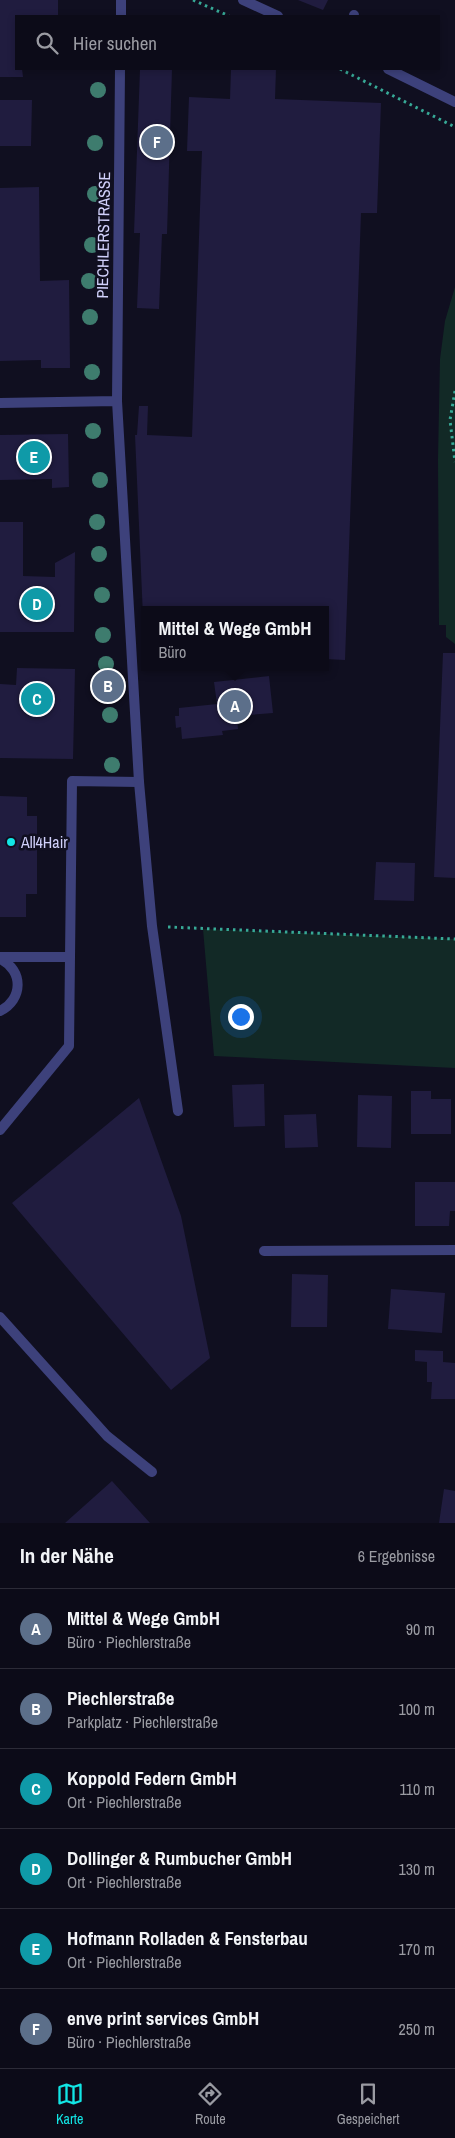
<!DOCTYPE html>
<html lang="de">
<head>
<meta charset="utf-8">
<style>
	:root { --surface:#0c0b18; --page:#151421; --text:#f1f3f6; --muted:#9a9ba2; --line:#2c2b37; --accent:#12e6e5 }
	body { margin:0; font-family:"Archivo Narrow",sans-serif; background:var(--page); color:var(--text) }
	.you { position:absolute; left:240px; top:1016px; width:18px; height:18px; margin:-12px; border:4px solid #fff; border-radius:50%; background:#1a73e8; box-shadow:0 0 0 8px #1a73e833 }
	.badge { display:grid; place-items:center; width:32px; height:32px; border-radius:50%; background:var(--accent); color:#fff; font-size:16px; font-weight:700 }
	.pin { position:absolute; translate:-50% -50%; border:2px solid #fff; box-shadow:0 1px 5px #0006 }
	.popup { position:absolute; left:141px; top:606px; width:188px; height:65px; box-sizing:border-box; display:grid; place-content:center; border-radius:0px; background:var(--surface); filter:drop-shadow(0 1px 4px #0005); font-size:16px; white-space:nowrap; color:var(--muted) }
	.popup b { font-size:19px; color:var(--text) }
	.popup::after { content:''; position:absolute; left:50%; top:100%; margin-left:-10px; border:10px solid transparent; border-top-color:var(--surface) }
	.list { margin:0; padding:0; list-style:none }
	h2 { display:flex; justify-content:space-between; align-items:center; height:65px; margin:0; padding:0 20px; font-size:21px }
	h2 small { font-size:16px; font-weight:400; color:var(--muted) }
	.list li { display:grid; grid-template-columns:32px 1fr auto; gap:15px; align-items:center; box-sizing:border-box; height:80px; padding:0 20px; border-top:1px solid var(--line) }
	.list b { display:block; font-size:19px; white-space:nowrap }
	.list p { margin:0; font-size:16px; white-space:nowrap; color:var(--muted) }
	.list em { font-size:16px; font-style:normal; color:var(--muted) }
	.icon { flex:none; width:28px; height:28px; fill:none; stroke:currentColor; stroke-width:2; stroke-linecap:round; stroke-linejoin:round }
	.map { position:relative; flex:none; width:455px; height:1523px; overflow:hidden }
	.search { position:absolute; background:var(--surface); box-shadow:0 2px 8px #0003; left:15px; right:15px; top:15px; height:55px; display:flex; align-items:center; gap:12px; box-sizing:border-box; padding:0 18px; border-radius:0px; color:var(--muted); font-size:19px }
	.sheet { height:545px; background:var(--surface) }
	nav { display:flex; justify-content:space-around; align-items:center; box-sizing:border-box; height:70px; border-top:1px solid var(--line); background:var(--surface); font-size:14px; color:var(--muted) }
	nav a { display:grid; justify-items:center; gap:2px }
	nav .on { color:var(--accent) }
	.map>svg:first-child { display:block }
	.green { fill:#122926 }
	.building { fill:#201c3f }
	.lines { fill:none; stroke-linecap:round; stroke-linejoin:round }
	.path { stroke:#37a996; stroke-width:3; stroke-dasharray:2.5 4; stroke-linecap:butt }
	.service { stroke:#3d417b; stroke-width:10 }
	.minor { stroke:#3d417b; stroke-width:10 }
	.tertiary { stroke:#3d417b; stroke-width:10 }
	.tree { fill:#3e7c6e }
	.poi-dot { fill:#12e6e5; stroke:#100f20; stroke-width:2 }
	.labels { text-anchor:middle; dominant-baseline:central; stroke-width:5; stroke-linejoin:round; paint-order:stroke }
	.street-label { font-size:16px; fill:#d1d1fb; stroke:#100f20 }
	.poi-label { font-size:16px; fill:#d1d1fb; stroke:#100f20; text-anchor:start }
</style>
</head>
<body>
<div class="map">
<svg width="455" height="1523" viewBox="0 0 455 1523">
	<rect width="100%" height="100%" fill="#100f20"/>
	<!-- green -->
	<path class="green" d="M 455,287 L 455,644 L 446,637 L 446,625 L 439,625 L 438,459 L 440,359 L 445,321 Z
		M 203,929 L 455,939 L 455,1068 L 214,1056 Z"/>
	<!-- building -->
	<path class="building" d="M 0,0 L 58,0 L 58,16 L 16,16 L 16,69 L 22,69 L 23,77 L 0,77 Z
		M 298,0 L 328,0 L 323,10 Z
		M 140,69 L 172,69 L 167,234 L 162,234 L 159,309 L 137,308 L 140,233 L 134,233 Z
		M 231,69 L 276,69 L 275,99 L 381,103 L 377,213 L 361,213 L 345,660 L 325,659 L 325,610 L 145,610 L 143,616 L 135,435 L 137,435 L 139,406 L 148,406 L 147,435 L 192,437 L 202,151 L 187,151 L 189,97 L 230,99 Z
		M 0,100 L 32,100 L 31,146 L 0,146 Z
		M 39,187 L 40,281 L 69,280 L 70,368 L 41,368 L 41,360 L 0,361 L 0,188 Z
		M 68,434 L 69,487 L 52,488 L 52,479 L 0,480 L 0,435 Z
		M 0,522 L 23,522 L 23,576 L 55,577 L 55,563 L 75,552 L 74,632 L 0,632 Z
		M 443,653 L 455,653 L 455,878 L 434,877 Z
		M 17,668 L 75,669 L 73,759 L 0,758 L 0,684 L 16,685 Z
		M 269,676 L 273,713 L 237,716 L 238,729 L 222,731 L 223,735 L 182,739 L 181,727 L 176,728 L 175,716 L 179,716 L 179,708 L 217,704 L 214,682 Z
		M 0,796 L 27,797 L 27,816 L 37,816 L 37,894 L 26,894 L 26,917 L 0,917 Z
		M 376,862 L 415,863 L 414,901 L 374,900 Z
		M 264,1084 L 265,1126 L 234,1127 L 232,1085 Z
		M 411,1091 L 431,1091 L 431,1099 L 451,1099 L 451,1134 L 411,1134 Z
		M 358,1095 L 392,1096 L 391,1148 L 357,1147 Z
		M 139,1098 L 181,1216 L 210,1358 L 171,1390 L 12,1203 Z
		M 316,1114 L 318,1147 L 285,1148 L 284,1115 Z
		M 415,1182 L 455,1182 L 455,1211 L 450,1211 L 449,1226 L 415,1226 Z
		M 292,1274 L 328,1275 L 327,1327 L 291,1327 Z
		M 391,1289 L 445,1293 L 442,1333 L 388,1329 Z
		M 415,1350 L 443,1351 L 443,1362 L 455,1363 L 455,1399 L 431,1399 L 432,1382 L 427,1382 L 427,1362 L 415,1361 Z
		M 112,1481 L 150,1523 L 65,1523 Z
		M 444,1489 L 455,1491 L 455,1523 L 439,1523 Z"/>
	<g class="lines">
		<!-- path -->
		<path class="path" d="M 193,0 L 229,16
			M 340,69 L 455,127
			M 455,391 L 450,420 L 455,462
			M 168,927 L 455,939"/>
		<!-- service -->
		<path class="service" d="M 354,16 L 354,15
			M 0,957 L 69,957
			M 0,959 C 24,970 23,1000 0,1011
			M 0,1130 L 69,1046 L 72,781 L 139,782
			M 0,1317 L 107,1436 L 152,1472"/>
		<!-- minor -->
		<path class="minor" d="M 121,16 L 121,0
			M 120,69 L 117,401 L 139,782 L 152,926 L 178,1111
			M 0,403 L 117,401
			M 264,1251 L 455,1250"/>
		<!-- tertiary -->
		<path class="tertiary" d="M 243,0 L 278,16
			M 388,69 L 455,102"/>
	</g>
	<!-- trees -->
	<g class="tree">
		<circle cx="98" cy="90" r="8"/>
		<circle cx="95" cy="143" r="8"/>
		<circle cx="95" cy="194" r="8"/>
		<circle cx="92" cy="245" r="8"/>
		<circle cx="89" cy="281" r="8"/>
		<circle cx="90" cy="317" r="8"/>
		<circle cx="92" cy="372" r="8"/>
		<circle cx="93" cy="431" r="8"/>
		<circle cx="100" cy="480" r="8"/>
		<circle cx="97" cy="522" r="8"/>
		<circle cx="99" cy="554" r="8"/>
		<circle cx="102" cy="595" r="8"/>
		<circle cx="103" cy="635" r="8"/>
		<circle cx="106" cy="664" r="8"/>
		<circle cx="110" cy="715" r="8"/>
		<circle cx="112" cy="765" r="8"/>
	</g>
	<!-- markers -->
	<circle class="poi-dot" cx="11" cy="842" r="5"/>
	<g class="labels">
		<!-- street labels -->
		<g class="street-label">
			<text transform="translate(103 235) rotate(-89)">PIECHLERSTRASSE</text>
		</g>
		<!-- poi labels -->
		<g class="poi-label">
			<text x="21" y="842">All4Hair</text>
		</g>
	</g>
</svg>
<div class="you"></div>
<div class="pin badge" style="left:235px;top:706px;background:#5c6f8a">A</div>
<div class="popup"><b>Mittel &amp; Wege GmbH</b>Büro</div>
<div class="pin badge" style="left:108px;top:686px;background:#5c6f8a">B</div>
<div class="pin badge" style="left:37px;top:699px;background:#0f9aa8">C</div>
<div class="pin badge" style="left:37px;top:604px;background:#0f9aa8">D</div>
<div class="pin badge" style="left:34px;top:457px;background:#0f9aa8">E</div>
<div class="pin badge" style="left:157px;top:142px;background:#5c6f8a">F</div>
<div class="search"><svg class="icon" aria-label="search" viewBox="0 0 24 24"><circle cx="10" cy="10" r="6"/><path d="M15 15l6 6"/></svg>Hier suchen</div>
</div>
<section class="sheet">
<h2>In der Nähe<small>6 Ergebnisse</small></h2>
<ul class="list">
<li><span class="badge" style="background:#5c6f8a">A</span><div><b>Mittel &amp; Wege GmbH</b><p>Büro · Piechlerstraße</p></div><em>90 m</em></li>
<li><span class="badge" style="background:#5c6f8a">B</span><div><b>Piechlerstraße</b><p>Parkplatz · Piechlerstraße</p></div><em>100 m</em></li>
<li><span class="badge" style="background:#0f9aa8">C</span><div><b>Koppold Federn GmbH</b><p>Ort · Piechlerstraße</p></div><em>110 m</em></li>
<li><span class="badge" style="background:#0f9aa8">D</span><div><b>Dollinger &amp; Rumbucher GmbH</b><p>Ort · Piechlerstraße</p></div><em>130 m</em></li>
<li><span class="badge" style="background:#0f9aa8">E</span><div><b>Hofmann Rolladen &amp; Fensterbau</b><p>Ort · Piechlerstraße</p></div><em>170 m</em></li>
<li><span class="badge" style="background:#5c6f8a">F</span><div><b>enve print services GmbH</b><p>Büro · Piechlerstraße</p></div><em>250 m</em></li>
</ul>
</section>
<nav>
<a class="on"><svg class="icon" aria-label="map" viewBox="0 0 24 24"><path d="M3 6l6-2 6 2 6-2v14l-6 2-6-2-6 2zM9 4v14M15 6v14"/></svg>Karte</a>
<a><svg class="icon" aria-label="directions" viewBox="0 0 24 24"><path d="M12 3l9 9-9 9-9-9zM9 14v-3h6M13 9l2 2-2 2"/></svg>Route</a>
<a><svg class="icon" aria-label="saved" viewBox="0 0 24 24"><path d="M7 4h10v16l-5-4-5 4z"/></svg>Gespeichert</a>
</nav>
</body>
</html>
